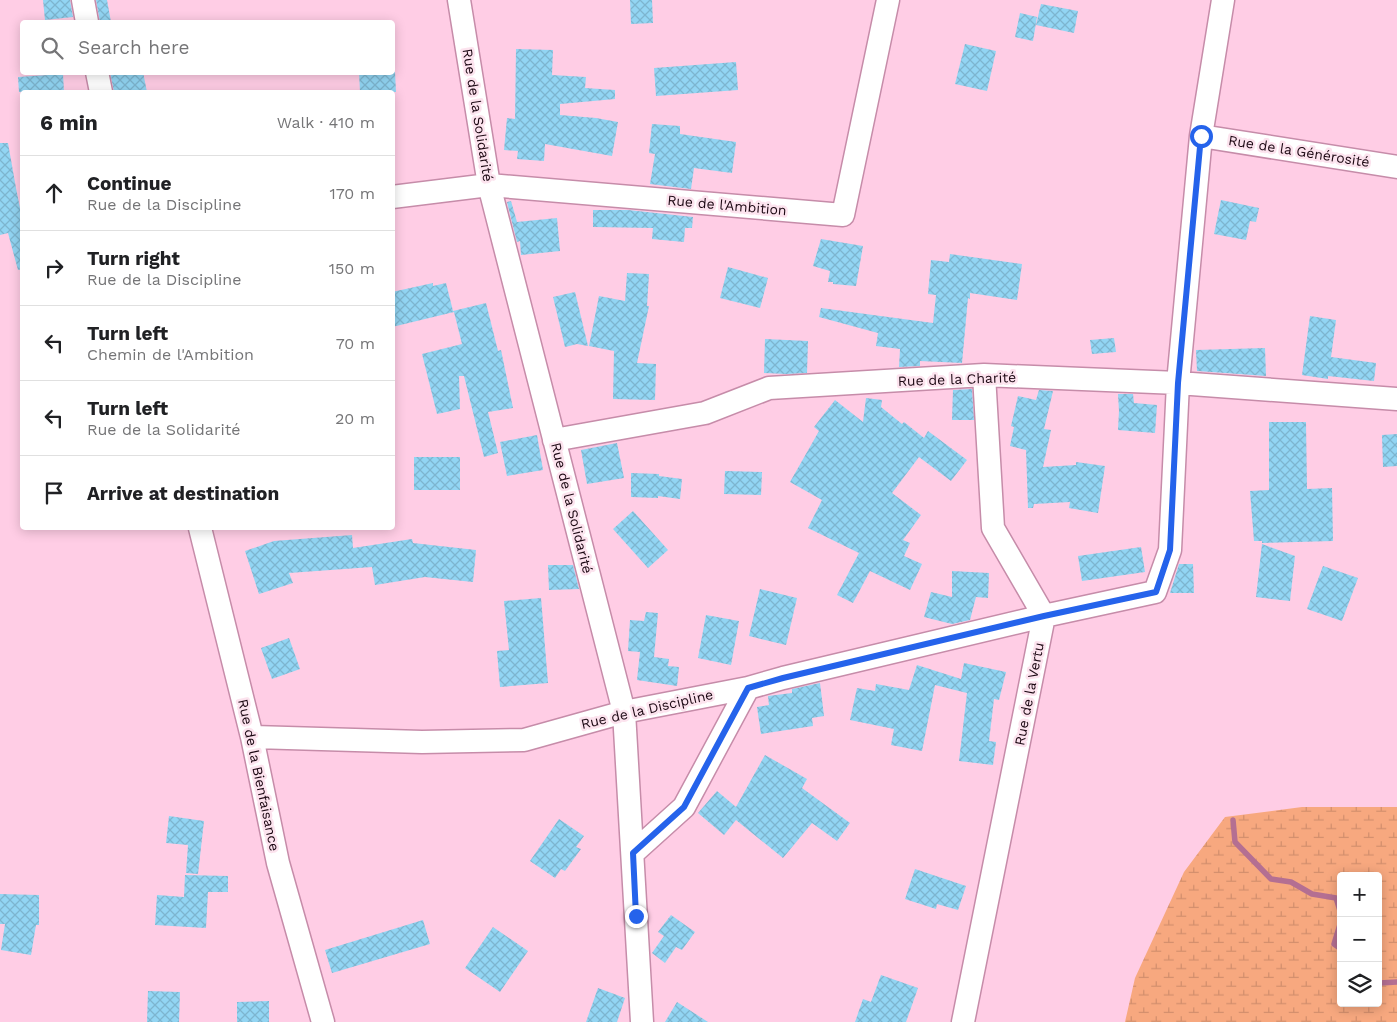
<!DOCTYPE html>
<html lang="en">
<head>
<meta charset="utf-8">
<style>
	:root { --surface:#fff; --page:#f6f6f6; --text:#202124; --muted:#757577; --line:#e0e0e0 }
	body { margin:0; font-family:"Work Sans",sans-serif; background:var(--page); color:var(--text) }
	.controls { position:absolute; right:15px; bottom:15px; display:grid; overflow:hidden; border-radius:5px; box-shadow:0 2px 12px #0003 }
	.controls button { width:45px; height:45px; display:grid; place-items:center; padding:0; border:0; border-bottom:1px solid var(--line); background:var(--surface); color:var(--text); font:25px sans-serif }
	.stop { position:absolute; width:15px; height:15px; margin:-11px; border:4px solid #2563eb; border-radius:50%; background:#fff }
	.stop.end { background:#2563eb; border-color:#fff; box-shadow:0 1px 5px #0008 }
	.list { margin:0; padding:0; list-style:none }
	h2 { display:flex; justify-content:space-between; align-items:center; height:65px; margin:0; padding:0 20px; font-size:21px }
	h2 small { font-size:16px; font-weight:400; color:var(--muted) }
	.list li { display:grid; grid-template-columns:32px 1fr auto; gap:15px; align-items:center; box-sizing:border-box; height:75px; padding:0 20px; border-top:1px solid var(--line) }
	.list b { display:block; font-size:19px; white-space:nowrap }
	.list p { margin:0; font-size:16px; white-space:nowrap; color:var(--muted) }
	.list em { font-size:16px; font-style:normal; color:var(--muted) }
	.icon { flex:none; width:28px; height:28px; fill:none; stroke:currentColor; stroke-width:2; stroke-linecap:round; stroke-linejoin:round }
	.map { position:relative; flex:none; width:1397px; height:1022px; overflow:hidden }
	.search { position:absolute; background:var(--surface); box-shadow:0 2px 12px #0003; left:20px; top:20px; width:375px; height:55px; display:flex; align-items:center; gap:12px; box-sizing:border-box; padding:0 18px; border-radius:5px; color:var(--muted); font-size:19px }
	.panel { position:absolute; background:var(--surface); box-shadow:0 2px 12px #0003; left:20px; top:90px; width:375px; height:440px; border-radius:5px }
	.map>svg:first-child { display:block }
	.wetland { fill:url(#wetland-marsh); fill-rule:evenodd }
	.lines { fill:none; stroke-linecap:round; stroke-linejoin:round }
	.stream { stroke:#b46f92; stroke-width:5.5 }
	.building { fill:url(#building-cross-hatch) }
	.minor-casing { stroke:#c68ca9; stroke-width:25 }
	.minor { stroke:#fff; stroke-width:22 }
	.route { stroke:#2563eb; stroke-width:6 }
	.labels { text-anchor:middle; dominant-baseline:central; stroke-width:5; stroke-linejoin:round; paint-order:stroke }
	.street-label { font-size:14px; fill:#1b0712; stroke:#fce3ee }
</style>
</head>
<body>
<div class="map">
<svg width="1397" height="1022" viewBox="0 0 1397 1022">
	<defs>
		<pattern id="wetland-marsh" width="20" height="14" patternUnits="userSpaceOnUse" patternTransform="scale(1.25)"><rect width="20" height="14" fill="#f7a87f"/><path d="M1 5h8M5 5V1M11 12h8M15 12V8" fill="none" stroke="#d38f6d"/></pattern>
		<pattern id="building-cross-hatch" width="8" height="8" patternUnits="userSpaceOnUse" patternTransform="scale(1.25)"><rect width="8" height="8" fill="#92d5f3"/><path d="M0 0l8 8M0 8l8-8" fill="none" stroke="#7db5cf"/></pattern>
	</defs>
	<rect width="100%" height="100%" fill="#ffcde5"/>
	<!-- wetland -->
	<path class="wetland" d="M 1302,807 L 1397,807 L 1397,1022 L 1125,1022 L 1135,978 L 1184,872 L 1225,817 ZM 1341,876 L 1378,876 L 1378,1003 L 1341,1003 Z"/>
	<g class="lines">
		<!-- stream -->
		<path class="stream" d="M 1233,820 L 1235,842 L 1271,879 L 1291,882 L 1312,894 L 1336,898 L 1341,914
			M 1341,921 L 1334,944 L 1341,949
			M 1378,982 L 1380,983 L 1397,982"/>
	</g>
	<!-- building -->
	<path class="building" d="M 43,0 L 70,0 L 73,17 L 45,20 Z
		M 96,0 L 107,0 L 111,22 L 100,22 Z
		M 630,0 L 652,0 L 653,23 L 631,24 Z
		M 1041,4 L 1078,11 L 1074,33 L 1036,25 Z
		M 1020,13 L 1037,17 L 1033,41 L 1015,37 Z
		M 965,44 L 996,51 L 987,91 L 955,84 Z
		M 516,49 L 553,50 L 552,75 L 586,77 L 585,88 L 615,90 L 615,99 L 560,104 L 560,115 L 596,118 L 618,122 L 612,156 L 545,144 L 544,161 L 517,159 L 518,151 L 504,150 L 507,118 L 515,119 Z
		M 736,62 L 738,90 L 656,96 L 654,68 Z
		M 110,72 L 143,72 L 147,92 L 114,92 Z
		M 359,72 L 395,72 L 396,92 L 360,92 Z
		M 63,74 L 64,92 L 19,92 L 18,77 Z
		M 652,124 L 680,126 L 680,134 L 736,142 L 732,173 L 694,168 L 691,189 L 650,184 L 655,154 L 649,153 Z
		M 0,143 L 8,143 L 16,188 L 22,218 L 22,269 L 18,270 L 8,233 L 0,235 Z
		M 1221,200 L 1259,208 L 1256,222 L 1250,221 L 1246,240 L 1214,234 Z
		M 511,201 L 517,222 L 557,218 L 560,251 L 521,255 L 520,241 L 517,242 L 507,202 Z
		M 593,210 L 628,210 L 693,217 L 692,228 L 685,228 L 684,242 L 652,239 L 653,228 L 593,227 Z
		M 821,239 L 863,246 L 856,286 L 833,284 L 833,282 L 828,282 L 830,271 L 813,266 Z
		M 950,254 L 1022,264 L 1017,300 L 970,293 L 970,299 L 968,298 L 962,363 L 920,361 L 920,366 L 899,367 L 900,349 L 876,346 L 878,333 L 819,317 L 821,308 L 933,323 L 936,295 L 928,294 L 931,260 L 949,262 Z
		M 728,267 L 768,278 L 760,308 L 720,298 Z
		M 627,273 L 649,274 L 647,306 L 649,306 L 637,363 L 656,364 L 655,400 L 613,399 L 614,351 L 589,346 L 599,296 L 625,301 Z
		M 433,283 L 433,286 L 446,283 L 453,311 L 486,303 L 498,351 L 501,350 L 513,408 L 488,412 L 498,453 L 484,457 L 464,376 L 459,376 L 460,409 L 437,414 L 422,354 L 462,344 L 454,312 L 392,327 L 392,292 Z
		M 575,292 L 588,346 L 577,344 L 565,347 L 553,297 Z
		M 1310,316 L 1336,320 L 1331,357 L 1376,363 L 1374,381 L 1328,376 L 1328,379 L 1302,375 Z
		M 1114,338 L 1116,352 L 1092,354 L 1090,340 Z
		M 765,339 L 808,341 L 807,373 L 786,374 L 764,373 Z
		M 1265,348 L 1266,376 L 1197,371 L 1196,350 Z
		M 972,389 L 974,420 L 952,420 L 953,390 Z
		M 1039,390 L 1053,391 L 1044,429 L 1051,430 L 1043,467 L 1076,465 L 1076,462 L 1105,466 L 1098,513 L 1069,508 L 1070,502 L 1034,504 L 1033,508 L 1028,508 L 1026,450 L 1010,446 L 1014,427 L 1011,426 L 1018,396 L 1036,400 Z
		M 1118,394 L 1133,394 L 1134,403 L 1157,405 L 1155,433 L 1118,430 L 1119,411 Z
		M 866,398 L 882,400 L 881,407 L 902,424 L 904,422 L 924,438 L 928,431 L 967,460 L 951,481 L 919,457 L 892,493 L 921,515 L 903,540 L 910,543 L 904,556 L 922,564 L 910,590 L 870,571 L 853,603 L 837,595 L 859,553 L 808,528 L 822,500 L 790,482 L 819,431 L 814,427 L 835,400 L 863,422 Z
		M 1269,422 L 1306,422 L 1307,489 L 1332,488 L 1333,541 L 1262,543 L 1262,541 L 1254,541 L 1250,491 L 1269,490 Z
		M 1397,434 L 1397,466 L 1383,467 L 1382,435 Z
		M 537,435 L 543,470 L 507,476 L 500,442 Z
		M 617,443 L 624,478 L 587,484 L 581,450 Z
		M 414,457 L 460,457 L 460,490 L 414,490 Z
		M 725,471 L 762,472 L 761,495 L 724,494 Z
		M 631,473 L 659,474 L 659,476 L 682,479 L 680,499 L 658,496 L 658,498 L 631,497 Z
		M 633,511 L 668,550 L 648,568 L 613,529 Z
		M 352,535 L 353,548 L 412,539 L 413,543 L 476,550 L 473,582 L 425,577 L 375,585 L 372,567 L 289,573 L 293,583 L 259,594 L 245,551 L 274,541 Z
		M 1262,544 L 1295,556 L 1290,601 L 1256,597 Z
		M 1141,547 L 1145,572 L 1082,581 L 1078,556 Z
		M 1179,564 L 1193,564 L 1194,593 L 1170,593 Z
		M 548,565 L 573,565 L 579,589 L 549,590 Z
		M 1323,566 L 1358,578 L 1342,621 L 1307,609 Z
		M 952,571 L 989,573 L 988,598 L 976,597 L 970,620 L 952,624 L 924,617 L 931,592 L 952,597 Z
		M 760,589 L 797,598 L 786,645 L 749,636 Z
		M 541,598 L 548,683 L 500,687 L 497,651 L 509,650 L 504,601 Z
		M 646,612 L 658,613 L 654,657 L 669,659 L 668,666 L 679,667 L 677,686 L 637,680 L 640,652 L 628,651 L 630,620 L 644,621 Z
		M 706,615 L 739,621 L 731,665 L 698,658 Z
		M 289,638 L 300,669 L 272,679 L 261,648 Z
		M 964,663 L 1006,672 L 999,700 L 994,699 L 989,741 L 996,742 L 993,765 L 959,761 L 967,693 L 935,685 L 922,751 L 891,745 L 894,729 L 850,720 L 857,688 L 875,691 L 876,684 L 909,690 L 917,665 L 961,679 Z
		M 820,683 L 824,716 L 812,718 L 813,726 L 761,734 L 757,707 L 769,705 L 768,696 L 792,693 L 792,689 Z
		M 765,755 L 807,779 L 802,788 L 850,823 L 837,841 L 812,823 L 783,858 L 736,820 L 724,835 L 698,813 L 717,791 L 736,807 Z
		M 169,816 L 204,821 L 198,874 L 186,873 L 188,845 L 166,843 Z
		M 559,819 L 584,836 L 576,847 L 581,849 L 565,871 L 561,869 L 555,878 L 530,861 Z
		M 915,869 L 966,886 L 958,910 L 937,904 L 936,909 L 905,899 Z
		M 185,875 L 228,876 L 228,892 L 208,892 L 206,928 L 155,925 L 157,895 L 184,897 Z
		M 0,894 L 39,895 L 39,925 L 36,925 L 31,955 L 1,950 L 5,924 L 0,924 Z
		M 671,915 L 695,932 L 682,950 L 676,947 L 665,963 L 652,953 L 664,936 L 658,932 Z
		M 423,920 L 430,944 L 332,973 L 325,950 Z
		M 493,927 L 528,951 L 500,992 L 465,968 Z
		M 881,975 L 918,988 L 906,1022 L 855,1022 L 863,999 L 871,1002 Z
		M 598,988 L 625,998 L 617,1022 L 586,1022 Z
		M 148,991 L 180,992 L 179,1022 L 147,1022 Z
		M 269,1001 L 269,1022 L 237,1022 L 237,1002 Z
		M 677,1002 L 708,1022 L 665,1022 Z"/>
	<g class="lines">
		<!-- minor casing -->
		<g class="minor-casing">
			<path id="minor" d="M 83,0 L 87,22
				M 459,0 L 489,185 L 624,712 L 642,1022
				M 97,72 L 101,92
				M 1201,136 L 1397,167
				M 392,197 L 489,185 L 843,215 L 888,0
				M 554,440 L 705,413 L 769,388 L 984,375 L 1178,383 L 1397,399
				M 200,528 L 252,737 L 278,863 L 323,1022
				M 252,737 L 422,742 L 524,740 L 624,712 L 748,688 L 783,678 L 1044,616 L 1155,592 L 1170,550 L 1178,383 L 1201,136 L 1223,0
				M 633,853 L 684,807 L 748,688
				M 963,1022 L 1044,616 L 993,528 L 984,375"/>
		</g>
		<!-- minor -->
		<use href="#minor" class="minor"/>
	</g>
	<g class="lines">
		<!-- route -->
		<path class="route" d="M 636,916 L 633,853 L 684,807 L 748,688 L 783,678 L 1044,616 L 1156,592 L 1170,550 L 1178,383 L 1201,136"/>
	</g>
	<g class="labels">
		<!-- street labels -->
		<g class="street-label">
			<text transform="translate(478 115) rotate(81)">Rue de la Solidarité</text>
			<text transform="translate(1299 151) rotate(9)">Rue de la Générosité</text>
			<text transform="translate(727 205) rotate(5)">Rue de l'Ambition</text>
			<text transform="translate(957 379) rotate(-2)">Rue de la Charité</text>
			<text transform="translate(572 508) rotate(76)">Rue de la Solidarité</text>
			<text transform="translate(1029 694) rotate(-79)">Rue de la Vertu</text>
			<text transform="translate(647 709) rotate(-13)">Rue de la Discipline</text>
			<text transform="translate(259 775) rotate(78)">Rue de la Bienfaisance</text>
		</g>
	</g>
</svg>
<div class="controls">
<button>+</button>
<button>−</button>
<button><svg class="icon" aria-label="layers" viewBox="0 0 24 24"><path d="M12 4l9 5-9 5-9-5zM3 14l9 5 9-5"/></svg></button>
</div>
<div class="stop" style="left:1201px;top:136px"></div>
<div class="stop end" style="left:636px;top:916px"></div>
<div class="search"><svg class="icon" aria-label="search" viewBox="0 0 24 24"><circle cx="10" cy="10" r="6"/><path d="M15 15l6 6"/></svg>Search here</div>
<section class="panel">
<h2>6 min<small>Walk · 410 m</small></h2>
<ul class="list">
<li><svg class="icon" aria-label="ahead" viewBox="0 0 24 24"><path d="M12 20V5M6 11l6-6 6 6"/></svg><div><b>Continue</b><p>Rue de la Discipline</p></div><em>170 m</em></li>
<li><svg class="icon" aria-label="right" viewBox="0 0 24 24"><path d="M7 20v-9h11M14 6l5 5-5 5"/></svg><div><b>Turn right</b><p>Rue de la Discipline</p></div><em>150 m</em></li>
<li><svg class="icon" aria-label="left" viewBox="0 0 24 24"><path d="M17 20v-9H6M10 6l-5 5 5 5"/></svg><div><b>Turn left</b><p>Chemin de l'Ambition</p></div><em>70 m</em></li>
<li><svg class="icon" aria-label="left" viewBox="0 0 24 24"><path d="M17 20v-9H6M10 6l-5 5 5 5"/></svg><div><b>Turn left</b><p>Rue de la Solidarité</p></div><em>20 m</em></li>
<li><svg class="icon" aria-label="arrive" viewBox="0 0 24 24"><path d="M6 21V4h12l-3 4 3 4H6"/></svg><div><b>Arrive at destination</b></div></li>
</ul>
</section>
</div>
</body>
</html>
